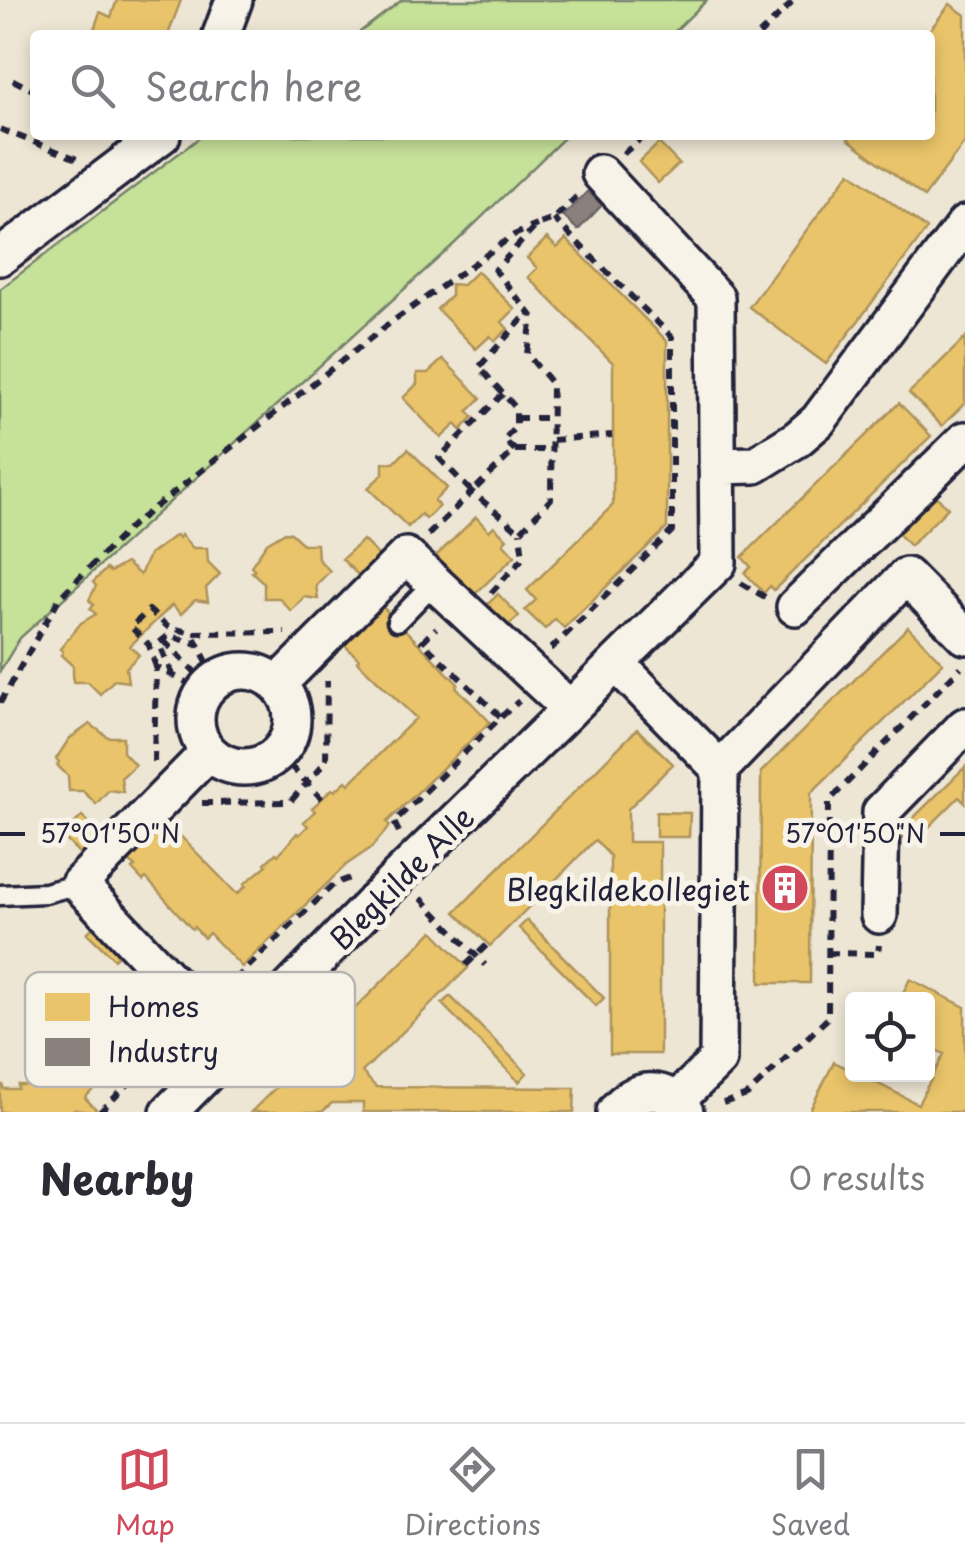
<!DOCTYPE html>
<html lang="en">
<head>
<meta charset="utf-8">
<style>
	:root { --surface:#fff; --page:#f7f7f7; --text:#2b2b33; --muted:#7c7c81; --line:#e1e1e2; --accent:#d1495b }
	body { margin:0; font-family:"Playpen Sans",sans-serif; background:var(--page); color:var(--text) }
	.controls { position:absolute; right:30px; bottom:30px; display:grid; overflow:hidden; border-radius:10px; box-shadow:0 5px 15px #0003 }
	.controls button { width:90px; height:90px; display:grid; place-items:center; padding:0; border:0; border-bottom:2px solid var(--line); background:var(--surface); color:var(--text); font:50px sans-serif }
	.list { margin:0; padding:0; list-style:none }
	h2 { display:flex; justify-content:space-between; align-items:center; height:130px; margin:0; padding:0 40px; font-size:42px }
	h2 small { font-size:32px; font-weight:400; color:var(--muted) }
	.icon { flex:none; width:55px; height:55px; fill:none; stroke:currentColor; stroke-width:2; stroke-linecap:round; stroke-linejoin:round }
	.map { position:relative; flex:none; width:965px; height:1112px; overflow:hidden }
	.search { position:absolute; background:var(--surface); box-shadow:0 5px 15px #0003; left:30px; right:30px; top:30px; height:110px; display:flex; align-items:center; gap:25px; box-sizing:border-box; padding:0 35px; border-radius:10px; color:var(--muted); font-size:38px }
	.sheet { height:310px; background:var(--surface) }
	nav { display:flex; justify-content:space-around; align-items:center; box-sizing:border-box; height:140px; border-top:2px solid var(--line); background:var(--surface); font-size:28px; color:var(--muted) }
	nav a { display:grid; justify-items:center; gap:5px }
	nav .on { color:var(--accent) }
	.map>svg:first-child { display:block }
	.green { fill:#c6e198; stroke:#74826a; stroke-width:2.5 }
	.homes { fill:#e9c46a; stroke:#ad935c; stroke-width:2.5 }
	.industry { fill:#8a817c; stroke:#6b6468; stroke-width:2.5 }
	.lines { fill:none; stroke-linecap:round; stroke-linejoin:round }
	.service-casing { stroke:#22223b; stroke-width:25 }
	.minor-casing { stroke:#22223b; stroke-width:42 }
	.path { stroke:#22223b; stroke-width:6; stroke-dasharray:10 8; stroke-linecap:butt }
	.service { stroke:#f7f3e8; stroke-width:18 }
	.minor { stroke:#f7f3e8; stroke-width:35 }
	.ticks { fill:none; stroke:#22223b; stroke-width:4 }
	.labels { text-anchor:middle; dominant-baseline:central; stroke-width:10; stroke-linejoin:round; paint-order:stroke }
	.street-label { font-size:30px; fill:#22223b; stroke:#f7f3e8 }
	.poi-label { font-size:30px; fill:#22223b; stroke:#f7f3e8; text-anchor:end }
	.key { fill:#f7f3e8; stroke:#b7b4b4; stroke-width:2.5 }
	.key-label { font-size:28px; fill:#22223b }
	.ticks-label { font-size:25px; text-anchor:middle; fill:#22223b; stroke:#f7f3e8; stroke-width:10; stroke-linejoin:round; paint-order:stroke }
</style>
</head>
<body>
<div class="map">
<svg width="965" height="1112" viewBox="0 0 965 1112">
	<rect width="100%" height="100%" fill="#eee6d4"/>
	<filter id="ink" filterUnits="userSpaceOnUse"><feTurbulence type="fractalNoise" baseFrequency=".01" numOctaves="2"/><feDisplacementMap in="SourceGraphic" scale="20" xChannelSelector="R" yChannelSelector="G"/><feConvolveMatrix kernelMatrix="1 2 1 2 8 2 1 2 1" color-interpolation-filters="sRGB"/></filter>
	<g filter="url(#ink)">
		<!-- green -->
		<path class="green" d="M 402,0 L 707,0 L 671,35 L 356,35 Z
			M 203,135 L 567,135 L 454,244 L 20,638 L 0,671 L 0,289 Z"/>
		<!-- homes -->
		<path class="homes" d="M 117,0 L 181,0 L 168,35 L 92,35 L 100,12 L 111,17 Z
			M 950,4 L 965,15 L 965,142 L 924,197 L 848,139 L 851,135 L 930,135 L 930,35 L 926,35 Z
			M 659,143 L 679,164 L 658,183 L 639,162 Z
			M 850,172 L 927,229 L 826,364 L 749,307 Z
			M 547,238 L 557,248 L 566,239 L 667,341 L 667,528 L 564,628 L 555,619 L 545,629 L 525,610 L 536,600 L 527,590 L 613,505 L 613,363 L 528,277 L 537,268 L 527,258 Z
			M 477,271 L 515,309 L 502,322 L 508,329 L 495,341 L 490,336 L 476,349 L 437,309 L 451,296 L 451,284 L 463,285 Z
			M 965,338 L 965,403 L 942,426 L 909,393 Z
			M 443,359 L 481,398 L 468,411 L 473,417 L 461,430 L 456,424 L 441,438 L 403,398 L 417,384 L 417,373 L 428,373 Z
			M 899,403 L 931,436 L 774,590 L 770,586 L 764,593 L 745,573 L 751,567 L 742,557 Z
			M 408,449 L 447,488 L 434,501 L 439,506 L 426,519 L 421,514 L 408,527 L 368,488 L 383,474 L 383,463 L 394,463 Z
			M 931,491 L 948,508 L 910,546 L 893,528 Z
			M 476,517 L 489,531 L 494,526 L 507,539 L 503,543 L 515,556 L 473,596 L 459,581 L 450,582 L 451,572 L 436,556 Z
			M 285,532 L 291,533 L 303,544 L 317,544 L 318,559 L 330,571 L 316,585 L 318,599 L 304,597 L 291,611 L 279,598 L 264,598 L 264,583 L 252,572 L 255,570 L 251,566 L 267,543 Z
			M 176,535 L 179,538 L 181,535 L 193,548 L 207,548 L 208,562 L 220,574 L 206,588 L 208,602 L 195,600 L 181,614 L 172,605 L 130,646 L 139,655 L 126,668 L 128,682 L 114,680 L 100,694 L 88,682 L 73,682 L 73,666 L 61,655 L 63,652 L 60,649 L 81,623 L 96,614 L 90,609 L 94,605 L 89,600 L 96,586 L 93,582 L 106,569 L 110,572 L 126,563 L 140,575 L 149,555 Z
			M 363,540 L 382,559 L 362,579 L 342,559 Z
			M 498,594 L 519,616 L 505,629 L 485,607 Z
			M 378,602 L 458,684 L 456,687 L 490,722 L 387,822 L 390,826 L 371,848 L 346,865 L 242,967 L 209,933 L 204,938 L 194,927 L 192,929 L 146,878 L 143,881 L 132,869 L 135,867 L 123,854 L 161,816 L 237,894 L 246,886 L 244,884 L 267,865 L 265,863 L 276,853 L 278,855 L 297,833 L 299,835 L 308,826 L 304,822 L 315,811 L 312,808 L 332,789 L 335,791 L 346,781 L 349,784 L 416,718 L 357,661 L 359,659 L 339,640 Z
			M 908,627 L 943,663 L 811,793 L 810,983 L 760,983 L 761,772 Z
			M 90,724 L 108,737 L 123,737 L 123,752 L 135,765 L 121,778 L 123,792 L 109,790 L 96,804 L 83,791 L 69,791 L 68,776 L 57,765 L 59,762 L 56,759 L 69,739 Z
			M 637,729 L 673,764 L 628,809 L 628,842 L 660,842 L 660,1054 L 610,1054 L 610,856 L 595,840 L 490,946 L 455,912 Z
			M 965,767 L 965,803 L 959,797 L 911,845 L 899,832 Z
			M 656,812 L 690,813 L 689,837 L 656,837 Z
			M 82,816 L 102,836 L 82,856 L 62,836 Z
			M 527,920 L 604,998 L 596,1006 L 519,928 Z
			M 99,921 L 126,947 L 114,959 L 87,933 Z
			M 433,931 L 468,968 L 362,1072 L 376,1087 L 575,1088 L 574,1112 L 363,1112 L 363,1103 L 332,1103 L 322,1112 L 251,1112 Z
			M 910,979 L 965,1007 L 965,1112 L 809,1112 L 834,1062 L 852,1071 L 852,1074 L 859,1074 L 918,1104 L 944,1054 L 928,1046 L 928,999 L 900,999 Z
			M 131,986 L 164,1019 L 152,1031 L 162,1041 L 150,1054 L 146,1050 L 128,1069 L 132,1073 L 119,1085 L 108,1074 L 85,1098 L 96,1109 L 93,1112 L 74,1109 L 71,1112 L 0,1112 L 0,1085 L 3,1085 L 3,1089 L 18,1089 L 18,1085 L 31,1085 L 41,1076 L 43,1078 L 54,1068 L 52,1065 L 85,1032 L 78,1025 L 102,1001 L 108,1008 Z
			M 450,996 L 527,1073 L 519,1082 L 442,1004 Z"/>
		<!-- industry -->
		<path class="industry" d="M 588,191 L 602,205 L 578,230 L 563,216 Z"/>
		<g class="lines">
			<!-- service casing -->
			<g class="service-casing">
				<path id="service" d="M 397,621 L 434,583
					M 0,895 L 45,893 L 79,884"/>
			</g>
			<!-- minor casing -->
			<g class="minor-casing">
				<path id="minor" d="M 221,35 L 234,0
					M 600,173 L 716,298 L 718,563 L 616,663 L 720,769
					M 0,257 L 162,135
					M 717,466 L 755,465 L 797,439 L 818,421 L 965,224
					M 795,607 L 965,440
					M196 719a48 48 0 1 1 96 0a48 48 0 1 1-96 0Z
					M 278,684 L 406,556 L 570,709 L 616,663
					M 879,915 L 881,812 L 965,726
					M 233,1047 L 399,876 L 570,709
					M 676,1101 L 718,1060 L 720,769 L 906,576 L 965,636
					M 169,1112 L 233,1047 L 79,884 L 209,752
					M 615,1112 C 634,1086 667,1084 685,1112"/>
			</g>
			<!-- path -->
			<path class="path" d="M 759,35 L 795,0
				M 13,80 L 35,91
				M 0,129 L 77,159
				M 623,154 L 645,135
				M 503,394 L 439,458 L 472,492 L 515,450 L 504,440 L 516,426 L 516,408 L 479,367 L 529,312
				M 516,418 L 552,418
				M 552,440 L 612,435
				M 515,450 L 552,450
				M 428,535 L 472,492 L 520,532 L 551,499 L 552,384 L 527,354 L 532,316 L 495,270 L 537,225 L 554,219 L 577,196
				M 741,583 L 765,597
				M 491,593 L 523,558 L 520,532
				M 164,641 L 209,686
				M 551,649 L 672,531 L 672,337 L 554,219
				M 156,667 L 149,645 L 131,627 L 149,610 L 168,627 L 192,633
				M 173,675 L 159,643 L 169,635 L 197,645
				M 216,679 L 192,633 L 285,632
				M 0,703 L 60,597 L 131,526 L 390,323 L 514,235 L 537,225
				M 501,717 L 519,701
				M 278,753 L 322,799
				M 154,762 L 156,667 L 204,691
				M 202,803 L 290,802 L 326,761 L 327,681
				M 399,832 L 394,822 L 501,717 L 422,642 L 436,628
				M 421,898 L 485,965
				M 828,953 L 878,954 L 879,945
				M 466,965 L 488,944
				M 222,992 L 334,884 L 350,878
				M 723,1103 L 747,1095 L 828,1018 L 829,801 L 961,667
				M 100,1112 L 177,1036"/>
			<!-- service -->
			<use href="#service" class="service"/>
			<!-- minor -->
			<use href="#minor" class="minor"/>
		</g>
	</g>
	<!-- ticks -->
	<path class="ticks" d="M 0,834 L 25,834M 940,834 L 965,834"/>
	<!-- icons -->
	<defs>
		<g id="building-disc" transform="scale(2.5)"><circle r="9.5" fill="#d1495b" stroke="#f7f3e8"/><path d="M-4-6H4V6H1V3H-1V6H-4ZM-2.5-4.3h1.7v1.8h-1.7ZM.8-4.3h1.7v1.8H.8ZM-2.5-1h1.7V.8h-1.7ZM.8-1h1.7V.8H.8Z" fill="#fff"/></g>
	</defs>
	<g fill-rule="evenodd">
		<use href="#building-disc" x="785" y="888"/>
	</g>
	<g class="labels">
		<!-- street labels -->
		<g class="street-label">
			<text transform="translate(401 877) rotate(-45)">Blegkilde Alle</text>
		</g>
		<!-- poi labels -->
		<g class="poi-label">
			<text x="750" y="888">Blegkildekollegiet</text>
		</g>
	</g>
	<!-- legend -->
	<rect x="25" y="972" width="330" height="115" rx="15" class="key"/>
	<rect x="45" y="993" width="45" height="28" fill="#e9c46a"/>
	<rect x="45" y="1038" width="45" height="28" fill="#8a817c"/>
	<g class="key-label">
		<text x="108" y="1017">Homes</text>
		<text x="108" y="1062">Industry</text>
	</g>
	<g class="ticks-label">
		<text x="110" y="843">57°01'50"N</text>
		<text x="855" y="843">57°01'50"N</text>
	</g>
</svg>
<div class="controls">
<button><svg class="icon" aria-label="locate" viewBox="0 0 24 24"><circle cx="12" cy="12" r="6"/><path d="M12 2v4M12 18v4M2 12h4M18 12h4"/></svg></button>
</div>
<div class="search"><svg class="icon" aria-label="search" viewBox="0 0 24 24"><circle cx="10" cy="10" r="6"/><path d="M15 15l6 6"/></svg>Search here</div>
</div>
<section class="sheet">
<h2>Nearby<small>0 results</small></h2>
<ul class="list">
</ul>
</section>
<nav>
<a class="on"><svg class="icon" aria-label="map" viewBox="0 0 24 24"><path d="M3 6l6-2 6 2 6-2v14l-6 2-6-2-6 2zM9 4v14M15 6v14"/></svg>Map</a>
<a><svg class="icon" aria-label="directions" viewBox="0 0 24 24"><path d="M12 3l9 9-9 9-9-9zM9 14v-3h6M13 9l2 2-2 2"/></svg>Directions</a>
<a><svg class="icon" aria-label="saved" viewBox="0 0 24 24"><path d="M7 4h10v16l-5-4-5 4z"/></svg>Saved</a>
</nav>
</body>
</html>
